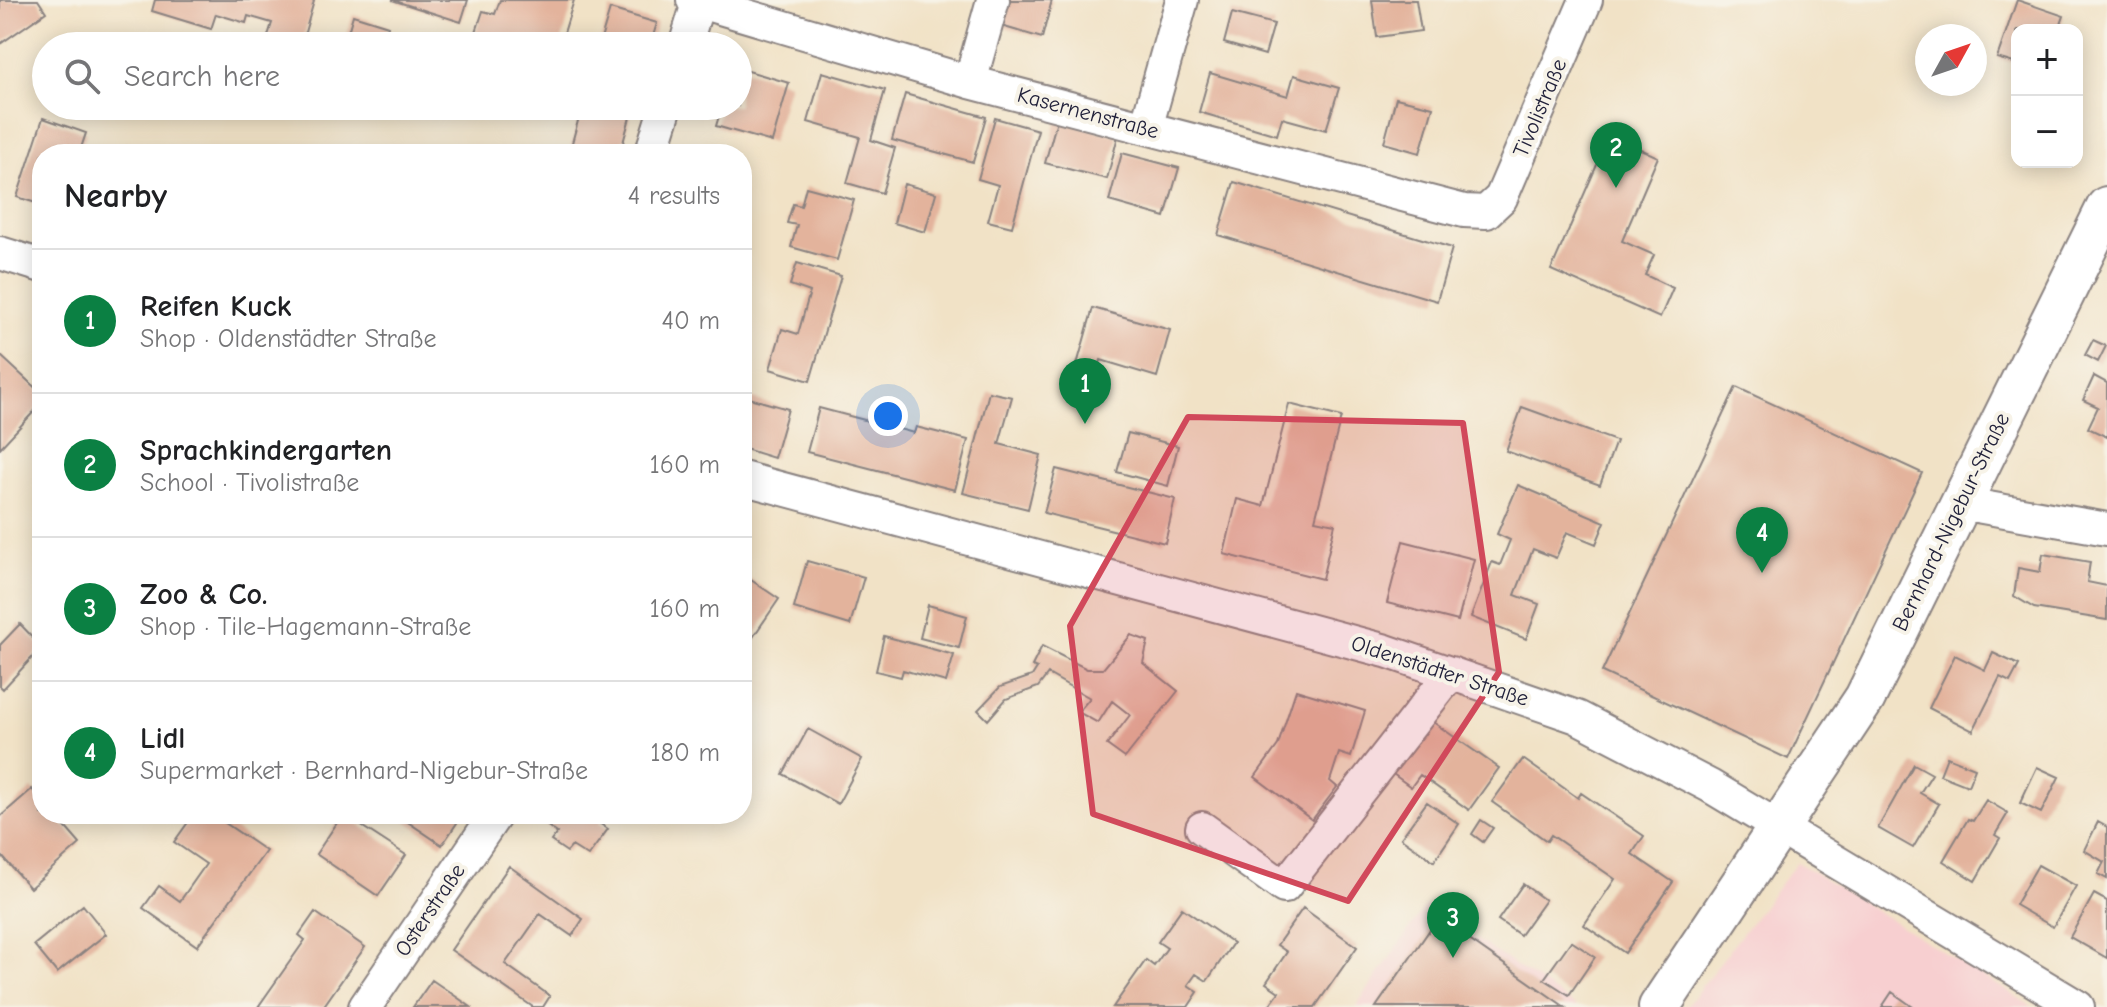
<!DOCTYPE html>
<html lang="en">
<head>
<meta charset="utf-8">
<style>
	:root { --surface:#fff; --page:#f6f6f6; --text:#202124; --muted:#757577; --line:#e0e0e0; --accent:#0b8043 }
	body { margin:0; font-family:"Comic Neue",sans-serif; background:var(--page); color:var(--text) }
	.controls { position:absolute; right:24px; top:24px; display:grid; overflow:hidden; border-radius:16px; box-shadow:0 4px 20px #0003 }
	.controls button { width:72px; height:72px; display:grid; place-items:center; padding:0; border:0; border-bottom:2px solid var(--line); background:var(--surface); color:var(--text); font:40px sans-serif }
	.compass { position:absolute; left:1915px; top:24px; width:72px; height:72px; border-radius:50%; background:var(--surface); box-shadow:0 4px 20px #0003; rotate:50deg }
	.you { position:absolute; left:888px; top:416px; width:28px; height:28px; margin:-20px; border:6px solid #fff; border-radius:50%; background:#1a73e8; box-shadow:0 0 0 12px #1a73e833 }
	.badge { display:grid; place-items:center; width:52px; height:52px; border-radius:50%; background:var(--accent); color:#fff; font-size:26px; font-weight:700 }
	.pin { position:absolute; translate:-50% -66px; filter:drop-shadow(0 2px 4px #0008) }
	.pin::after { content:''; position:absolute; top:42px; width:28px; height:24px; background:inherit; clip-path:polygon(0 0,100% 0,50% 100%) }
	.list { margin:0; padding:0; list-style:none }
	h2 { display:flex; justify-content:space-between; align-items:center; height:104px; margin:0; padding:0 32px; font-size:34px }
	h2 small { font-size:26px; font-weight:400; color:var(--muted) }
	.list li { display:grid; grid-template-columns:52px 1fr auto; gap:24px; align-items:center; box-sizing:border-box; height:144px; padding:0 32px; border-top:2px solid var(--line) }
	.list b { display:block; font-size:30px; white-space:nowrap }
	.list p { margin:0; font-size:26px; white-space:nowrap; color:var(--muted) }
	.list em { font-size:26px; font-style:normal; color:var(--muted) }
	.icon { flex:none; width:44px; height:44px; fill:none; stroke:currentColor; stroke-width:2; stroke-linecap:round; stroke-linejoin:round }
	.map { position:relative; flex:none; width:2107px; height:1007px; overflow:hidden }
	.search { position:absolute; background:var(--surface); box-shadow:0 4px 20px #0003; left:32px; top:32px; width:720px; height:88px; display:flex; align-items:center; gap:20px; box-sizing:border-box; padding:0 28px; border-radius:44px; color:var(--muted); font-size:30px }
	.panel { position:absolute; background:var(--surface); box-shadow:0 4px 20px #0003; left:32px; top:144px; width:720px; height:680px; border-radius:32px }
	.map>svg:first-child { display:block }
	.built { fill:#f7cfd0 }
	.building { fill:#e3b39c }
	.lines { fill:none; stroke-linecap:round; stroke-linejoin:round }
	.minor-casing { stroke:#8a8280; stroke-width:36 }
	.major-casing { stroke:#8a8280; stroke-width:44 }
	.minor { stroke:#fff; stroke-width:32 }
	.major { stroke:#fff; stroke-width:40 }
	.marked { fill:#d1495b; fill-opacity:0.2; stroke:#d1495b; stroke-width:6; stroke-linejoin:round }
	.labels { text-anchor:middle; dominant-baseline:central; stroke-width:8; stroke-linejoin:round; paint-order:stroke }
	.street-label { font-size:22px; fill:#22223b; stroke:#f7f3e8 }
</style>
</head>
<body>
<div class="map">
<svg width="2107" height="1007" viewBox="0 0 2107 1007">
	<rect width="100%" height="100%" fill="#f7f3e8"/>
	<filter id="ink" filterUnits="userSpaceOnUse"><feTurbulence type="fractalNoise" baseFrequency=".0125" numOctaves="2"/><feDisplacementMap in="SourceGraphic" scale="16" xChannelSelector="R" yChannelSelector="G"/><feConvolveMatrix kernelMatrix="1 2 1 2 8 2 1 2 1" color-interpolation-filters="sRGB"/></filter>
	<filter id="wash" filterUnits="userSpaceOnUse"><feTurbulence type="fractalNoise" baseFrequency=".006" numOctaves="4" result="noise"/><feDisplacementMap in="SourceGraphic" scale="32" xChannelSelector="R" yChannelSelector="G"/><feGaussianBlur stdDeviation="1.8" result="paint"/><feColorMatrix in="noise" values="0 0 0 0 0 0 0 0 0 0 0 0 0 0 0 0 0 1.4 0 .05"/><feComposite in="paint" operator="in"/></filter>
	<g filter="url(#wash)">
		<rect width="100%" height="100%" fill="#f1e2c6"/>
		<!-- built -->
		<path class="built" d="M 1797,862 L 2033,1007 L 1686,1007 Z
			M 1426,905 L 1577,1007 L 1356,1007 Z"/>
		<g id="blocks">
			<!-- building -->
			<path class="building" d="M 0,0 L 38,0 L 46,12 L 0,44 Z
				M 155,0 L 312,0 L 314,1 L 301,46 L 265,46 L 272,23 L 248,16 L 246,23 L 216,14 L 211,29 L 152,11 Z
				M 392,0 L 468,0 L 461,22 Z
				M 500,0 L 574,0 L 561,43 L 500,46 L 474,38 L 483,11 L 495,14 Z
				M 1008,0 L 1052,0 L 1042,38 L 1001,26 Z
				M 1372,0 L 1416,0 L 1421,31 L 1377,37 Z
				M 2017,0 L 2064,16 L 2059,30 L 2017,30 L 2017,64 L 1997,58 Z
				M 610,9 L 657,23 L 650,46 L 599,46 Z
				M 1232,13 L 1274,24 L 1265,55 L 1224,43 Z
				M 353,15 L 388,26 L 383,46 L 344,46 Z
				M 738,68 L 789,83 L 772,142 L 716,126 L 722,106 L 738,106 Z
				M 822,72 L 885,90 L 871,140 L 895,148 L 882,193 L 847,183 L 860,137 L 808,122 Z
				M 1210,73 L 1288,96 L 1294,75 L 1339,88 L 1326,130 L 1282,118 L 1277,135 L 1199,112 Z
				M 905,94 L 986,117 L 973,162 L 892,140 Z
				M 1396,98 L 1433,107 L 1420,153 L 1384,143 Z
				M 328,106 L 367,106 L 363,118 Z
				M 582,106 L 633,106 L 620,154 L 569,154 Z
				M 43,118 L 86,133 L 79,154 L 42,154 L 42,205 L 17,197 Z
				M 995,118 L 1038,130 L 1012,227 L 988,221 L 998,185 L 978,179 Z
				M 1057,120 L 1118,136 L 1107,179 L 1045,163 Z
				M 1610,135 L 1658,157 L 1622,241 L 1654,255 L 1645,275 L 1673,288 L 1660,318 L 1551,270 Z
				M 127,146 L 149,154 L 124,154 Z
				M 1122,153 L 1179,168 L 1165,217 L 1109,201 Z
				M 1234,182 L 1452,248 L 1437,301 L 1218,235 Z
				M 904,184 L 936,193 L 925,232 L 894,223 Z
				M 806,187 L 854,200 L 837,260 L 791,247 L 797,225 L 787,223 L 793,204 L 801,206 Z
				M 797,263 L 841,276 L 810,381 L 770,369 L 782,329 L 798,334 L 810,292 L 790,285 Z
				M 1093,308 L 1170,330 L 1157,377 L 1101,360 L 1092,392 L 1071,386 Z
				M 2093,340 L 2106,346 L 2098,362 L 2085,355 Z
				M 0,355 L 42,394 L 42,403 L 0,448 Z
				M 2094,376 L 2107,383 L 2107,437 L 2088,428 L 2098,407 L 2083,400 Z
				M 1736,387 L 1922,473 L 1788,759 L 1602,672 Z
				M 989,392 L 1012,397 L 999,444 L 1041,455 L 1028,509 L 963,493 Z
				M 742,396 L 788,409 L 774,458 L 742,448 Z
				M 1289,404 L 1341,417 L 1315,520 L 1335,524 L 1322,579 L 1224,554 L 1237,499 L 1263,506 Z
				M 1522,407 L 1616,441 L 1600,485 L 1506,451 Z
				M 819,408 L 914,433 L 916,427 L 968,440 L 955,490 L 807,452 Z
				M 1128,433 L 1178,446 L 1168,486 L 1117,472 Z
				M 1056,469 L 1175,499 L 1165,543 L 1044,513 Z
				M 1518,485 L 1605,522 L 1596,544 L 1567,532 L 1556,558 L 1533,549 L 1515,595 L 1539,604 L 1526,639 L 1471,617 L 1492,562 L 1500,565 L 1510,540 L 1497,534 Z
				M 1403,541 L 1474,559 L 1458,621 L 1387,603 Z
				M 2043,554 L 2090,562 L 2087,582 L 2107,586 L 2107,620 L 2034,608 L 2014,596 L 2018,568 L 2040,572 Z
				M 807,561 L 864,577 L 850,625 L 794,608 Z
				M 751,580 L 779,599 L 747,646 L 742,643 L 742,594 Z
				M 928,605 L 967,616 L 959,648 L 920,638 Z
				M 20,624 L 42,647 L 3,689 L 0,686 L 0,645 Z
				M 1131,635 L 1148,641 L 1143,663 L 1178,691 L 1125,758 L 1107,745 L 1130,715 L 1112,701 L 1098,723 L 1078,712 L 1090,698 L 1048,674 L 1038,687 L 1006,699 L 988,720 L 978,710 L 1000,687 L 1032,676 L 1037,668 L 1032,666 L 1042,646 L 1087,669 L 1103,669 Z
				M 884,636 L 954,655 L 946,682 L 903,670 L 901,677 L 876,671 Z
				M 1993,653 L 2019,665 L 2010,682 L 2000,677 L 1973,731 L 1929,708 L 1955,655 L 1985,670 Z
				M 1296,690 L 1365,711 L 1351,757 L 1339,753 L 1330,781 L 1337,787 L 1312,820 L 1255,777 L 1278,745 Z
				M 1430,720 L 1499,768 L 1469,810 L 1420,775 L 1411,787 L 1393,774 Z
				M 808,729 L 862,759 L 838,804 L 783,774 Z
				M 1947,757 L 1975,768 L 1968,786 L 1940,775 Z
				M 1523,759 L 1578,798 L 1581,793 L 1644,836 L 1632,854 L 1673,882 L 1625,953 L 1584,925 L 1615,879 L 1551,835 L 1547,841 L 1492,802 Z
				M 1914,764 L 1932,774 L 1920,793 L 1939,804 L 1913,848 L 1878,828 Z
				M 2037,767 L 2059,777 L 2041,813 L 2020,803 Z
				M 32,789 L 42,801 L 42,814 L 54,814 L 80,844 L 30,888 L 0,854 L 0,817 Z
				M 1986,800 L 2008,813 L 1995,835 L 2000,838 L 1975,881 L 1943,861 L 1968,819 L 1973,821 Z
				M 1427,802 L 1459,824 L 1434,861 L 1401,838 Z
				M 194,814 L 212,814 L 266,851 L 197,946 L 143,908 L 159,886 L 180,901 L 206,864 L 174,842 Z
				M 343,814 L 406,855 L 378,896 L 316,854 Z
				M 396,814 L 463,814 L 442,845 Z
				M 552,814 L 605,814 L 599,823 L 608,829 L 588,856 L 572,846 L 567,852 L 551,841 L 557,833 L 545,824 Z
				M 1481,820 L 1493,828 L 1483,842 L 1472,834 Z
				M 2098,822 L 2107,827 L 2107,879 L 2098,874 L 2104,862 L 2084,850 Z
				M 2038,865 L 2076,886 L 2053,927 L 2015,905 Z
				M 509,866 L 583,919 L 572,936 L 540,914 L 505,964 L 550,996 L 543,1007 L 533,1007 L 451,950 Z
				M 1523,884 L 1545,900 L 1520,935 L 1498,920 Z
				M 2094,894 L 2107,901 L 2107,958 L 2070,937 Z
				M 83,905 L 106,934 L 57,973 L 34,945 Z
				M 1182,908 L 1233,943 L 1207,981 L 1196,974 L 1188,985 L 1198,992 L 1188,1007 L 1113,1007 L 1146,960 L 1154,966 L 1167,948 L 1158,942 Z
				M 1303,908 L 1357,947 L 1315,1007 L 1268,1007 L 1279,992 L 1266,983 L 1287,952 L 1277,945 Z
				M 315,912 L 365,947 L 323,1007 L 258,1007 L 305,940 L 299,935 Z
				M 1438,918 L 1565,1007 L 1376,1007 Z
				M 1571,941 L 1595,957 L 1569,995 L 1544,979 Z
				M 432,980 L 471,1007 L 413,1007 Z
				M 1892,992 L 1913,1007 L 1882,1007 Z"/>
		</g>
	</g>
	<g filter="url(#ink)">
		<use href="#blocks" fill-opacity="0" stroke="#8a8280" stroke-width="2"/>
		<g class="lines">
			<!-- minor casing -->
			<g class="minor-casing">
				<path id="minor" d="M 693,0 L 970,82 L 1464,211 L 1486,212 L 1501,198 L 1586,0
					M 685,46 L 699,0
					M 970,82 L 993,0
					M 1146,128 L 1182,0
					M 651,154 L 666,106
					M 0,253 L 42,266
					M 742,478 L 1386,651 L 1577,717 L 1710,786 L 2078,1007
					M 1960,503 L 2107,529
					M 1202,828 L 1284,887 L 1451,673
					M 365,1007 L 496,814"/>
			</g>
			<!-- major casing -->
			<g class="major-casing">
				<path id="major" d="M 1659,1007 L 1865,698 L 2107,207"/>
			</g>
			<!-- minor -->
			<use href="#minor" class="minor"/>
			<!-- major -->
			<use href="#major" class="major"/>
		</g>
	</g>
	<!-- marked area -->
	<path class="marked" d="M 1188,417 L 1463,423 L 1499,672 L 1348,901 L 1093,814 L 1070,626 Z"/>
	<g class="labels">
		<!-- street labels -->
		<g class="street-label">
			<text transform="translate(1540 108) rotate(-67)">Tivolistraße</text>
			<text transform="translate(1088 113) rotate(15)">Kasernenstraße</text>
			<text transform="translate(1951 522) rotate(-64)">Bernhard-Nigebur-Straße</text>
			<text transform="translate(1440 671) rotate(18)">Oldenstädter Straße</text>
			<text transform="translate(430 910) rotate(-56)">Osterstraße</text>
		</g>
	</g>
</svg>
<div class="controls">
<button>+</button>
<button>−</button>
</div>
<svg class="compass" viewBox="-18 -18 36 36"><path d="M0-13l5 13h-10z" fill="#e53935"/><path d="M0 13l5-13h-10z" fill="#757577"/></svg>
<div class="you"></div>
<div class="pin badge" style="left:1085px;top:424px">1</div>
<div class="pin badge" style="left:1616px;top:188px">2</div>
<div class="pin badge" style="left:1453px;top:958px">3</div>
<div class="pin badge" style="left:1762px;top:573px">4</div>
<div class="search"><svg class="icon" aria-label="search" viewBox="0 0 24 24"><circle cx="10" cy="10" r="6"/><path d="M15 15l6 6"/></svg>Search here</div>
<section class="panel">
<h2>Nearby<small>4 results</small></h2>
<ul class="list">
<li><span class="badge">1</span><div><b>Reifen Kuck</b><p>Shop · Oldenstädter Straße</p></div><em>40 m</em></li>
<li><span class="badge">2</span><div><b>Sprachkindergarten</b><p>School · Tivolistraße</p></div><em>160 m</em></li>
<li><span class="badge">3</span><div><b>Zoo &amp; Co.</b><p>Shop · Tile-Hagemann-Straße</p></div><em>160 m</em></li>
<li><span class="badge">4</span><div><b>Lidl</b><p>Supermarket · Bernhard-Nigebur-Straße</p></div><em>180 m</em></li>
</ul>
</section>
</div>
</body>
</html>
